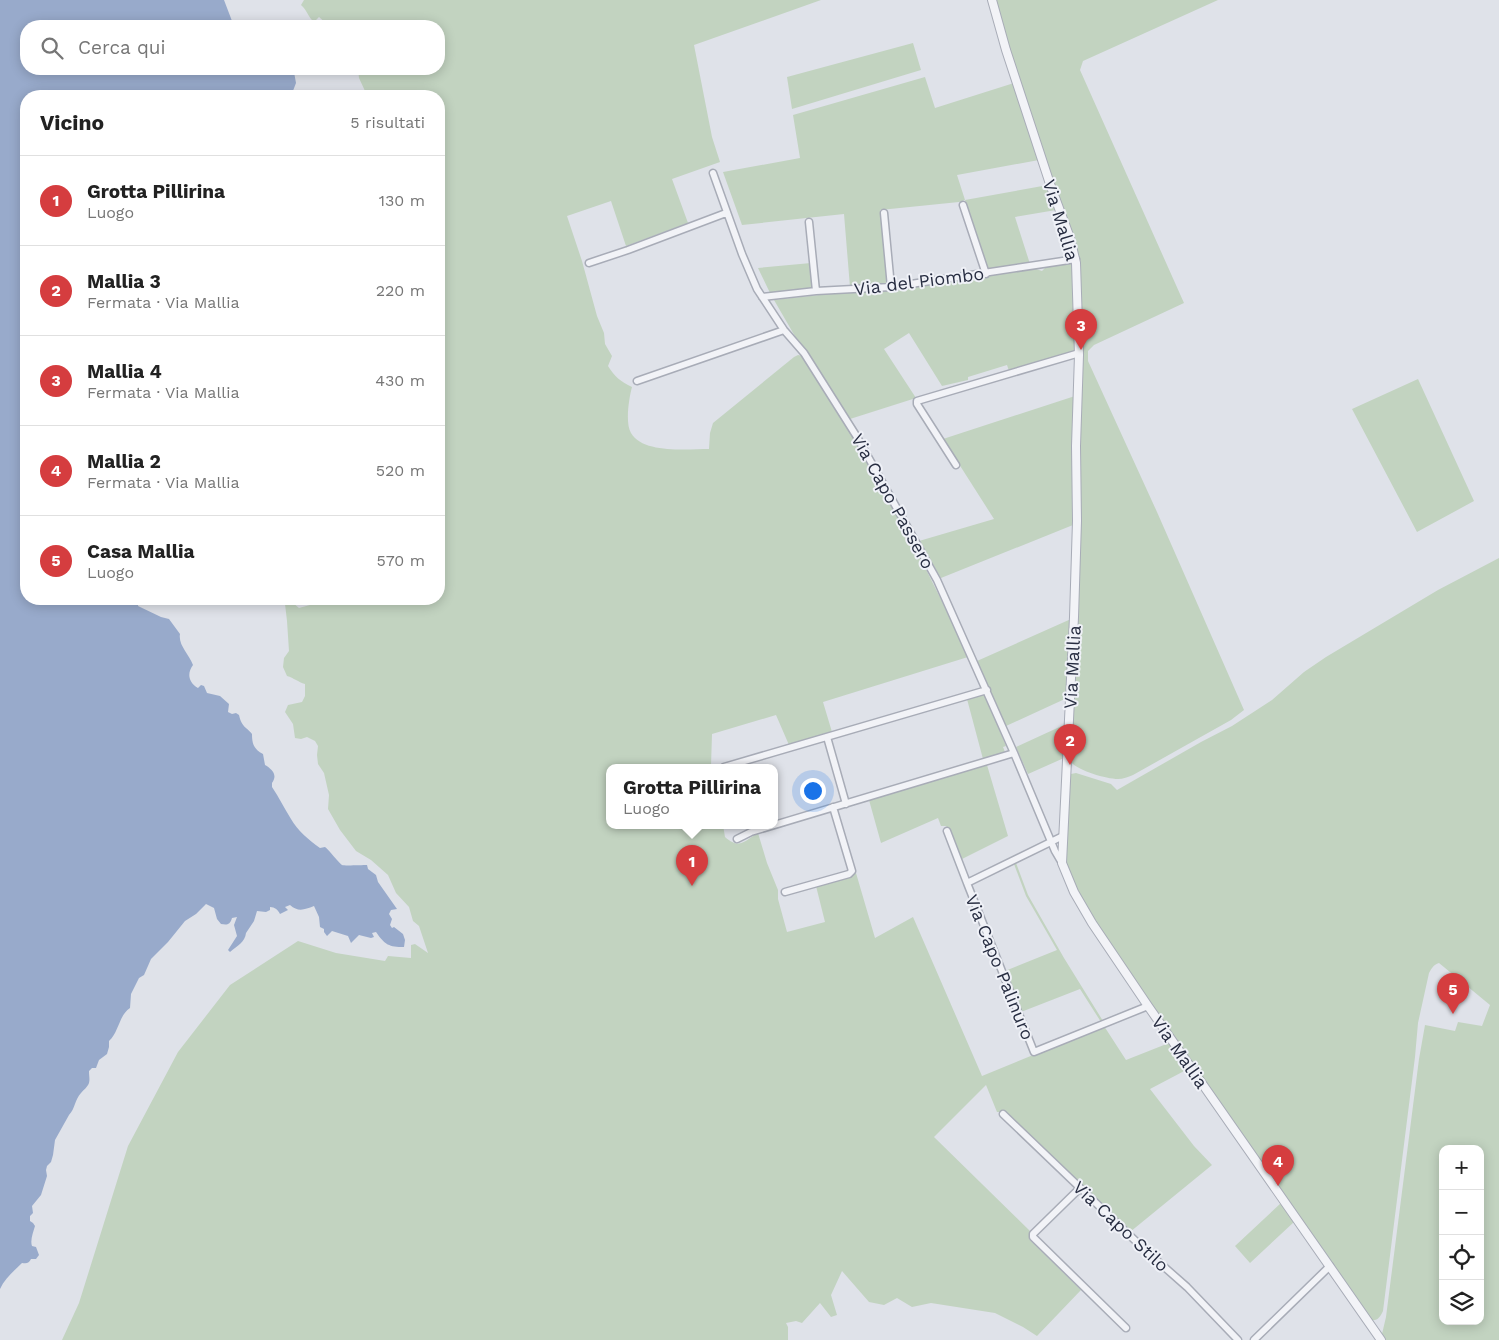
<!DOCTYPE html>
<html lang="it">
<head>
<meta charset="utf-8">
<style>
	:root { --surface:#fff; --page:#f2f2f2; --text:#222; --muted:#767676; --line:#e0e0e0; --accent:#d53d3f }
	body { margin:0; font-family:"Work Sans",sans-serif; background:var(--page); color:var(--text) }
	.controls { position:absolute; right:15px; bottom:15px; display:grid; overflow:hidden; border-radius:10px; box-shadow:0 2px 12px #0003 }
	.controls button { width:45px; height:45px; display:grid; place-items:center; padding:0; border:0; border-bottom:1px solid var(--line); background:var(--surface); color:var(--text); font:25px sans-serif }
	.you { position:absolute; left:812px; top:790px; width:18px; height:18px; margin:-12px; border:4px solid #fff; border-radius:50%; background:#1a73e8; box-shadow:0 0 0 8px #1a73e833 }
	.badge { display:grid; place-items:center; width:32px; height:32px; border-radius:50%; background:var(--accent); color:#fff; font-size:16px; font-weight:700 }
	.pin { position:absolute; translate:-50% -41px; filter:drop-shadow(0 1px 2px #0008) }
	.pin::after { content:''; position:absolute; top:26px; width:18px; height:15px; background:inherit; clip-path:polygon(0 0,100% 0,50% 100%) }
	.popup { position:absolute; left:606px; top:764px; width:172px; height:65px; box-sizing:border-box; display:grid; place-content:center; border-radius:10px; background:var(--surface); filter:drop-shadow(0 1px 4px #0005); font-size:16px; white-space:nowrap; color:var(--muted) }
	.popup b { font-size:19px; color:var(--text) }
	.popup::after { content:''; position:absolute; left:50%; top:100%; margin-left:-10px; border:10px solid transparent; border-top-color:var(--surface) }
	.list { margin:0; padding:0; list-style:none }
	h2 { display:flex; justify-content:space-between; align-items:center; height:65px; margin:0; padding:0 20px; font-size:21px }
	h2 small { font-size:16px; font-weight:400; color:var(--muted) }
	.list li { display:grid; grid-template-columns:32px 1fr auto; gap:15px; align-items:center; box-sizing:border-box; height:90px; padding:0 20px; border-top:1px solid var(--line) }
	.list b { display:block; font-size:19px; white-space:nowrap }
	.list p { margin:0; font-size:16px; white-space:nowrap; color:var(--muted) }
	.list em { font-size:16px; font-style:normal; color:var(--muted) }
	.icon { flex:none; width:28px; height:28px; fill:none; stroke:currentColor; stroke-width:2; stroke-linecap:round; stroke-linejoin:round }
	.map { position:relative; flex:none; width:1499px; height:1340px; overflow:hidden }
	.search { position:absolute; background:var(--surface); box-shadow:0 2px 12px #0003; left:20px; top:20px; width:425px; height:55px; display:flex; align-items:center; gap:12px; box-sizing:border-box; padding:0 18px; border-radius:20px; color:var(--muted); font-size:19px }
	.panel { position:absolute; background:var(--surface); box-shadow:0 2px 12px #0003; left:20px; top:90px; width:425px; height:515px; border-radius:20px }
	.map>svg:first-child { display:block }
	.green { fill:#c2d3c0; fill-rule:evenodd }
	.water { fill:#98aacb }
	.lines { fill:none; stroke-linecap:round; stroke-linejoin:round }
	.minor-casing { stroke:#a8acb7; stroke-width:9 }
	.tertiary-casing { stroke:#a8acb7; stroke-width:10 }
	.minor { stroke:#f2f3f7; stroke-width:6 }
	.tertiary { stroke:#f2f3f7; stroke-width:8 }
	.labels { text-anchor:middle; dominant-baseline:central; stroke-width:4; stroke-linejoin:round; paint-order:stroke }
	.street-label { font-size:18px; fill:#272d41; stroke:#eff1f7 }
</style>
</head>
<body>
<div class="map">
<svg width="1499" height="1340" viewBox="0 0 1499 1340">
	<rect width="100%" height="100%" fill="#dfe2e9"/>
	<!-- green -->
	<path class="green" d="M 304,0 L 821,0 L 694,45 L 712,137 L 720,162 L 672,179 L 688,223 L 626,246 L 611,201 L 567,216 L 582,261 L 597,316 L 604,333 L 605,344 L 612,356 L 608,366 C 614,376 621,382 632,387 C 629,398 625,423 631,433 C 643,454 688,449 709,449 L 710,433 L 713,423 L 794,357 L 798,355 L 803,356 C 864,452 921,552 968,657 L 823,702 L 832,732 L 789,745 L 776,715 L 712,734 L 711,767 L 610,767 L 610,825 L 723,825 L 725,837 C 740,850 744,841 758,833 L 767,863 L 778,890 L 778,899 L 787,932 L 825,922 L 816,886 L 851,877 L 856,873 L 875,938 L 913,917 L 982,1076 L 1104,1026 L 1126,1060 L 1169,1043 L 1188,1069 L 1150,1089 L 1194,1146 L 1212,1165 L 1130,1232 L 1005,1112 L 997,1112 L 986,1085 L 934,1137 L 1030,1231 L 1029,1239 L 1081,1290 L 1037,1336 L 1023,1327 L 995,1313 L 931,1303 L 912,1307 L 897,1298 L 884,1305 L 869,1302 L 842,1271 L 831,1295 L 837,1315 L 831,1317 L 820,1303 L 802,1323 L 796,1321 L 786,1323 L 788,1327 L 788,1340 L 62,1340 L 79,1303 L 128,1146 L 178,1052 L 230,985 L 298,941 L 336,953 L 385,961 L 388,956 L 411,958 L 411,945 L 415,944 L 428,953 L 419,926 L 413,921 L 409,907 L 396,893 L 388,875 L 371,860 L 356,851 L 340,830 L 328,809 L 329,795 L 324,773 L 318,764 L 317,755 L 318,746 L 315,741 L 307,737 L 301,739 L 295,738 L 293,724 L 285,712 L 288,705 L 302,702 L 305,696 L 305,684 C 298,682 294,678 287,676 L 283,667 L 284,658 L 289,651 L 287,621 L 285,604 L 293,603 L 299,608 L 317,603 L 326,599 L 439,599 L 439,96 L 362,96 L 365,91 L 359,78 L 358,69 L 439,69 L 439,26 L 329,26 L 319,17 L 314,22 C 308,17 307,10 301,5 Z
		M 995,0 L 1218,0 L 1083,61 L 1080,70 L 1184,303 L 1094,345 L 1088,351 L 1088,361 L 1157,512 L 1244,710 L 1231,720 L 1133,775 C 1128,777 1123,779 1118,779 C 1106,779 1076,770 1070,761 L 1079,446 L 1083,349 L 1079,258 L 1011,54 Z
		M 913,43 L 921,70 L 792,109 L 787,77 Z
		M 925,77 L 935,108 L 1014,83 L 1039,160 L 957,175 L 965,200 L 1048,185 L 1056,210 L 1015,217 L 1030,264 L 989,270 L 987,268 L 965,200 L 959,202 L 880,210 L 888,281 L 886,284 L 850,287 L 844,214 L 742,225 L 723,172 L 800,158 L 793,115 Z
		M 811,263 L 813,289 L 770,293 L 758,268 Z
		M 1072,263 L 1076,351 L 1009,371 L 1007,365 L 968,377 L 968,380 L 942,386 L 909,333 L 884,349 L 916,398 L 850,419 L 804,347 L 796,338 L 774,300 L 846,292 L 884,290 L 1036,269 L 1042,271 L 1046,267 Z
		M 1418,379 L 1474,501 L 1417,532 L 1352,409 Z
		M 1075,396 L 1073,525 L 941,578 L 919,541 L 994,519 L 943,439 Z
		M 1499,558 L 1499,1340 L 1386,1340 L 1382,1334 L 1386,1317 L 1419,1059 L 1425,1025 L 1455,1031 L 1458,1022 L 1482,1026 L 1490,1005 L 1439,963 C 1433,965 1432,968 1429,973 L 1418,1023 L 1415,1057 L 1383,1311 C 1380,1317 1378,1321 1371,1320 L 1126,968 L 1088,909 L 1070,875 L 1066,861 L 1069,780 L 1071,774 L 1076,773 L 1111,784 L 1117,790 L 1201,742 L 1232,726 L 1272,700 L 1304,672 L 1326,657 L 1438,590 ZM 1443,1149 L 1480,1149 L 1480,1321 L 1443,1321 Z
		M 1071,619 L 1067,698 L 1006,726 L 977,661 Z
		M 985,695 L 1006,746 L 1003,747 L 1005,752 L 983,759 L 967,699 Z
		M 1066,724 L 1064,758 L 1028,774 L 1016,747 Z
		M 987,765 L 1008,836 L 962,859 L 951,831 L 946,826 L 941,826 L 938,818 L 881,843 L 869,800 Z
		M 1016,863 L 1028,895 L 1064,958 L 1103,1021 L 1101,1022 L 1080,989 L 1021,1012 L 1005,971 L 1057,950 L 1026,896 L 1014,864 Z
		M 1281,1203 L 1294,1222 L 1250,1263 L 1235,1246 Z"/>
	<!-- water -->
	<path class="water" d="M 0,0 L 224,0 L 232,21 L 230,26 L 26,26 L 26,69 L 290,69 L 294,72 L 296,83 L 291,96 L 26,96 L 26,599 L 142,599 L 139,600 L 138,606 L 161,617 L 169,619 L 180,634 C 178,645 189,654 193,665 C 187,673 188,682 198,688 L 201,685 L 204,686 L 207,693 L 220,696 L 229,704 L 228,712 L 232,714 L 236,713 L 239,715 C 242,728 246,726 252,734 C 252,744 254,749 263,754 L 265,765 C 272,769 278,775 272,783 L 272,787 C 279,797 284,808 291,819 C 297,830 309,840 320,848 L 325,847 C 329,850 339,863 342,865 C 344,866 362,865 367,865 L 368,869 L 376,875 L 378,882 L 397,909 L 391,910 L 389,914 L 392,919 L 390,925 L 392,928 L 394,927 L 403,934 L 405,940 L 404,947 C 389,947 385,945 376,932 L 372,933 L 374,937 L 371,938 L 359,935 L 351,943 L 348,936 L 332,931 L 327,936 L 324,932 L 324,929 L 320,927 L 319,917 L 314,906 C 304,910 298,912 290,905 L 285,907 L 288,910 L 280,914 C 278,910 275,907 270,907 L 270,910 L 266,912 L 257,911 L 254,921 L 246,933 C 245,942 237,946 230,952 L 228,950 L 237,936 L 234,925 L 237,917 L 232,918 C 230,925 227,925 221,924 L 217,919 L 214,908 L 206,904 L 196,914 L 185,921 L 168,942 L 151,959 L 144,975 L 139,978 L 131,994 L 130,1008 C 119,1015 119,1032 109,1041 L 109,1047 L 107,1054 L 99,1060 L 96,1068 L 92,1068 L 89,1071 C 89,1076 90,1079 89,1083 C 87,1088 84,1089 81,1093 C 75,1099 75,1109 69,1115 L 55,1140 L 53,1155 L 51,1162 L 47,1166 L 46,1170 L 47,1176 L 41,1195 L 32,1206 L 33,1213 L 30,1216 L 30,1221 L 33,1223 L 35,1226 C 33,1233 30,1240 32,1246 L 36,1247 L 39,1255 L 36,1259 L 31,1259 C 29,1263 27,1264 22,1263 C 14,1271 5,1278 0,1289 Z"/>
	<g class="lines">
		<!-- minor casing -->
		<g class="minor-casing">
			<path id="minor" d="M 713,173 L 742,254 L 757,289 L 784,330 L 804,353 L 857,437 L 937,580 L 1014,753 L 1055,851 L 1062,863
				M 963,205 L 986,274
				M 884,213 L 891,287
				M 809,222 L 816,291
				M 589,263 L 628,250 L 726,213
				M 762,297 L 816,291 L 891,287 L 1076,259
				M 637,381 L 784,330
				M 956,465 L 917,404 L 917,401 L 1076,354 L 1079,355
				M 827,737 L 846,804
				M 724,767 L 987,690
				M 947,831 L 967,883
				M 1063,836 L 967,883 L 1034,1052 L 1148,1006
				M 737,839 L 751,832 L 1014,753
				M 785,892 L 849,874 L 852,871 L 833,807
				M 1003,1114 L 1145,1250 L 1187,1287 L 1238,1340
				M 1080,1188 L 1033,1234 L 1033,1237 L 1126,1328
				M 1254,1340 L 1330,1266"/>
		</g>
		<!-- tertiary casing -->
		<g class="tertiary-casing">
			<path id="tertiary" d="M 992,0 L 1006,50 L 1050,184 L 1070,238 L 1076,263 L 1079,355 L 1076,446 L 1077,521 L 1074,617 L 1062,863 L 1074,892 L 1092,923 L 1148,1006 L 1381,1340"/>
		</g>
		<!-- minor -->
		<use href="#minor" class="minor"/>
		<!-- tertiary -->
		<use href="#tertiary" class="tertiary"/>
	</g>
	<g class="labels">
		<!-- street labels -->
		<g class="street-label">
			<text transform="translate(1061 220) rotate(73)">Via Mallia</text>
			<text transform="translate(919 281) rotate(-7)">Via del Piombo</text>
			<text transform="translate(893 501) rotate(61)">Via Capo Passero</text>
			<text transform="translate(1072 667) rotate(-87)">Via Mallia</text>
			<text transform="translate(1000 967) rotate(68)">Via Capo Palinuro</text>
			<text transform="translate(1180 1052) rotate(55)">Via Mallia</text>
			<text transform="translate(1121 1226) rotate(43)">Via Capo Stilo</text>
		</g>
	</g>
</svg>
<div class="controls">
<button>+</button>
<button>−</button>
<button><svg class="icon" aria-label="locate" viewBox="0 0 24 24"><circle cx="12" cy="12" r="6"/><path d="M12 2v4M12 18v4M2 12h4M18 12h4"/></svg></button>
<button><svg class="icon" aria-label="layers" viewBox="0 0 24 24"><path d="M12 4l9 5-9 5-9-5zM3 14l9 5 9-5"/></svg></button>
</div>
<div class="you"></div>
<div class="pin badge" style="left:692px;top:886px">1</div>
<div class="popup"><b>Grotta Pillirina</b>Luogo</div>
<div class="pin badge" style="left:1070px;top:765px">2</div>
<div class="pin badge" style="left:1081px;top:350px">3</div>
<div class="pin badge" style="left:1278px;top:1186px">4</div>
<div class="pin badge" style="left:1453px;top:1014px">5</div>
<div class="search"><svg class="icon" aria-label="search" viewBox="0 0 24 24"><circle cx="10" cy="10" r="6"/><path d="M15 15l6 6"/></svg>Cerca qui</div>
<section class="panel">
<h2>Vicino<small>5 risultati</small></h2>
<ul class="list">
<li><span class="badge">1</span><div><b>Grotta Pillirina</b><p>Luogo</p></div><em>130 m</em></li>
<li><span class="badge">2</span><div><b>Mallia 3</b><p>Fermata · Via Mallia</p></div><em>220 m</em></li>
<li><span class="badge">3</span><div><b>Mallia 4</b><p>Fermata · Via Mallia</p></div><em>430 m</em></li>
<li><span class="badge">4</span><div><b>Mallia 2</b><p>Fermata · Via Mallia</p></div><em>520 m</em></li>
<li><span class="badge">5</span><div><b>Casa Mallia</b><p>Luogo</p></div><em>570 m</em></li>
</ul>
</section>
</div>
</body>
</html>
